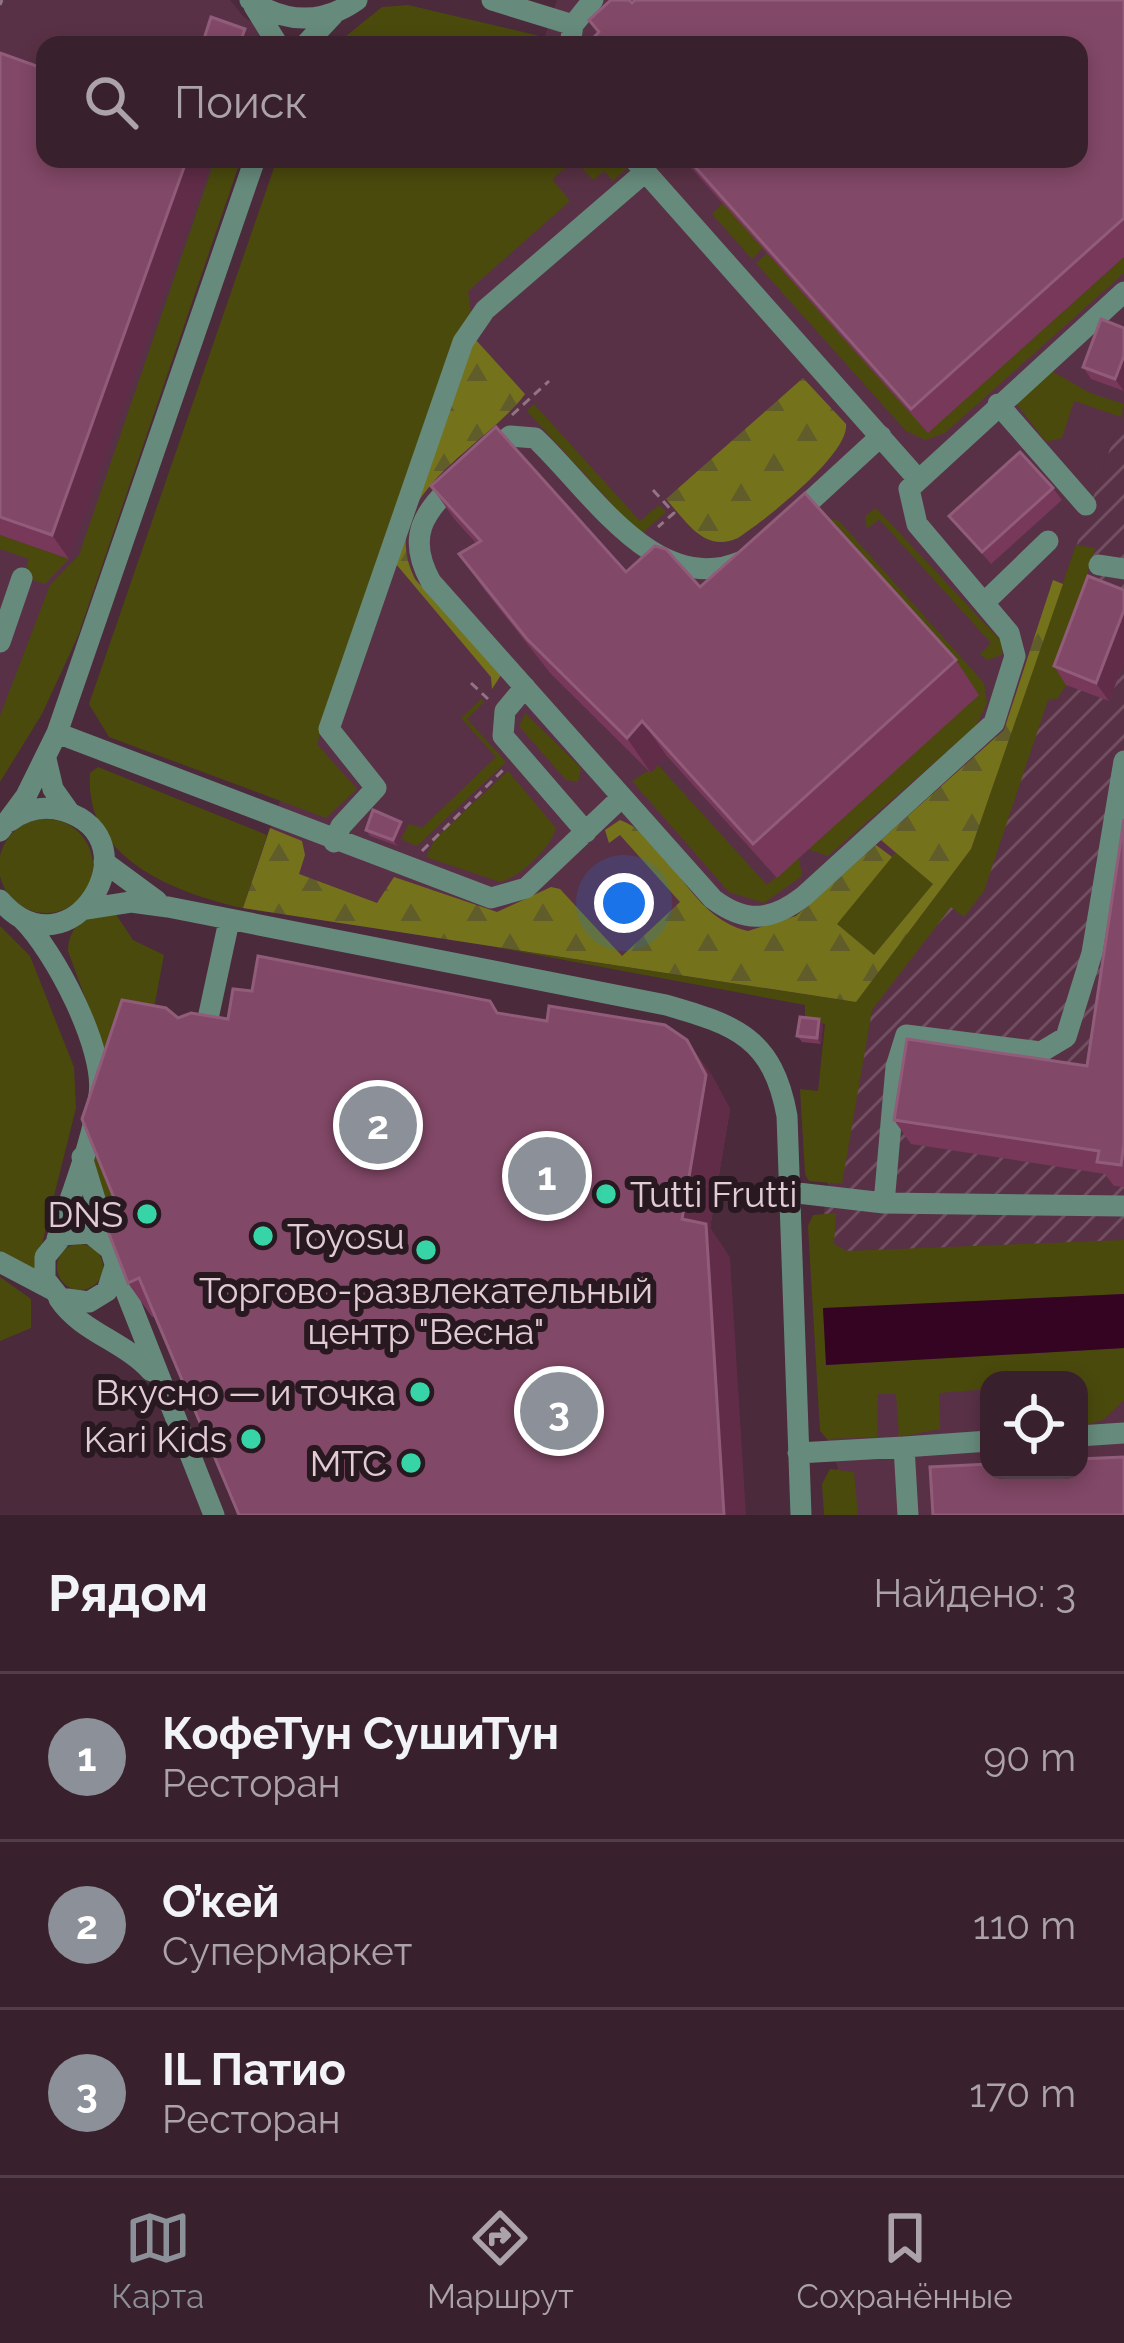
<!DOCTYPE html>
<html lang="ru">
<head>
<meta charset="utf-8">
<style>
	:root { --surface:#38202c; --page:#3f2834; --text:#f1f3f6; --muted:#aba3a9; --line:#523e48; --accent:#8c9099 }
	body { margin:0; font-family:Raleway,sans-serif; background:var(--page); color:var(--text) }
	.controls { position:absolute; right:36px; bottom:36px; display:grid; overflow:hidden; border-radius:24px; box-shadow:0 6px 18px #0003 }
	.controls button { width:108px; height:108px; display:grid; place-items:center; padding:0; border:0; border-bottom:3px solid var(--line); background:var(--surface); color:var(--text); font:60px sans-serif }
	.you { position:absolute; left:624px; top:903px; width:42px; height:42px; margin:-30px; border:9px solid #fff; border-radius:50%; background:#1a73e8; box-shadow:0 0 0 18px #1a73e833 }
	.badge { display:grid; place-items:center; width:78px; height:78px; border-radius:50%; background:var(--accent); color:#fff; font-size:39px; font-weight:700 }
	.pin { position:absolute; translate:-50% -50%; border:6px solid #fff; box-shadow:0 3px 12px #0006 }
	.list { margin:0; padding:0; list-style:none }
	h2 { display:flex; justify-content:space-between; align-items:center; height:156px; margin:0; padding:0 48px; font-size:51px }
	h2 small { font-size:39px; font-weight:400; color:var(--muted) }
	.list li { display:grid; grid-template-columns:78px 1fr auto; gap:36px; align-items:center; box-sizing:border-box; height:168px; padding:0 48px; border-top:3px solid var(--line) }
	.list b { display:block; font-size:45px; white-space:nowrap }
	.list p { margin:0; font-size:39px; white-space:nowrap; color:var(--muted) }
	.list em { font-size:39px; font-style:normal; color:var(--muted) }
	.icon { flex:none; width:66px; height:66px; fill:none; stroke:currentColor; stroke-width:2; stroke-linecap:round; stroke-linejoin:round }
	.map { position:relative; flex:none; width:1124px; height:1515px; overflow:hidden }
	.search { position:absolute; background:var(--surface); box-shadow:0 6px 18px #0003; left:36px; right:36px; top:36px; height:132px; display:flex; align-items:center; gap:30px; box-sizing:border-box; padding:0 42px; border-radius:24px; color:var(--muted); font-size:45px }
	.sheet { height:660px; background:var(--surface) }
	nav { display:flex; justify-content:space-around; align-items:center; box-sizing:border-box; height:168px; border-top:3px solid var(--line); background:var(--surface); font-size:33px; color:var(--muted) }
	nav a { display:grid; justify-items:center; gap:6px }
	nav .on { color:var(--accent) }
	.map>svg:first-child { display:block }
	.built { fill:#593146; fill-rule:evenodd }
	.industrial { fill:url(#industrial-furrows) }
	.grass { fill:#4b4a0d }
	.forest { fill:url(#forest-firs) }
	.water { fill:#350422 }
	.lines { fill:none; stroke-linecap:round; stroke-linejoin:round }
	.path { stroke:#917583; stroke-width:3; stroke-dasharray:9 6; stroke-linecap:butt }
	.minor { stroke:#668b7c; stroke-width:21 }
	.wall { fill:#77385a }
	.shaded-wall { fill:#612c48 }
	.building { fill:#824867; stroke:#915c79; stroke-width:3 }
	.poi-dot { fill:#36d4a7; stroke:#281820; stroke-width:4.5 }
	.labels { text-anchor:middle; dominant-baseline:central; stroke-width:12; stroke-linejoin:round; paint-order:stroke }
	.poi-label { font-size:36px; fill:#e1cbd5; stroke:#281820; text-anchor:end }
</style>
</head>
<body>
<div class="map">
<svg width="1124" height="1515" viewBox="0 0 1124 1515">
	<defs>
		<pattern id="industrial-furrows" width="10" height="10" patternUnits="userSpaceOnUse" patternTransform="scale(3)"><rect width="10" height="10" fill="#593146"/><path d="M-1 1l2-2M0 10L10 0M9 11l2-2" fill="none" stroke="#714e60"/></pattern>
		<pattern id="forest-firs" width="22" height="20" patternUnits="userSpaceOnUse" patternTransform="scale(3)"><rect width="22" height="20" fill="#74731c"/><path d="M5 1l3.5 6h-7zM16 11l3.5 6h-7z" fill="#615d2a"/></pattern>
	</defs>
	<rect width="100%" height="100%" fill="#4b2a3b"/>
	<!-- built -->
	<path class="built" d="M 0,0 L 230,0 L 244,17 L 272,36 L 268,45 L 45,45 L 45,159 L 228,159 L 32,716 L 0,734 Z
		M 557,0 L 1124,0 L 1124,408 L 971,849 L 856,1002 L 243,908 L 502,159 L 1079,159 L 1079,45 L 542,45 Z
		M 1124,1357 L 1124,1515 L 830,1515 L 828,1488 L 838,1468 L 827,1439 L 824,1371 ZM 989,1380 L 1079,1380 L 1079,1470 L 989,1470 Z"/>
	<!-- industrial -->
	<path class="industrial" d="M 1124,408 L 1124,1265 L 815,1272 L 856,1002 L 971,849 Z"/>
	<!-- grass -->
	<path class="grass" d="M 408,5 L 544,37 L 542,45 L 335,45 L 382,7 Z
		M 215,159 L 241,159 L 78,636 L 42,714 L 0,782 L 0,716 L 50,585 L 79,555 Z
		M 277,159 L 619,159 L 627,168 L 613,181 L 604,171 L 593,180 L 575,160 L 552,179 L 570,201 L 468,291 L 471,315 L 458,332 L 317,744 L 357,789 L 326,818 L 109,737 L 89,704 Z
		M 723,203 L 763,248 L 752,259 L 712,214 Z
		M 767,253 L 928,432 L 1124,257 L 1124,273 L 945,433 L 925,440 L 906,431 L 756,263 Z
		M 1050,370 L 1090,393 L 1124,404 L 1121,417 L 1074,401 L 1062,438 L 1046,442 L 1015,402 Z
		M 534,404 L 640,521 L 659,505 L 666,512 L 640,535 L 527,411 Z
		M 876,508 L 1003,643 L 1002,655 L 987,660 L 980,654 L 991,643 L 879,519 L 867,529 L 865,516 Z
		M 823,517 L 839,521 L 984,683 L 987,703 L 976,726 L 828,856 L 808,849 L 979,694 Z
		M 0,535 L 69,559 L 45,584 L 23,577 L 29,559 L 0,549 Z
		M 1076,545 L 1095,548 L 1086,578 L 1101,594 L 1066,685 L 1058,698 L 1048,700 L 984,891 L 964,917 L 951,907 L 872,1010 L 842,1184 L 809,1181 L 805,1174 L 800,1089 L 818,1091 L 825,1024 L 805,1020 L 805,1005 L 489,946 L 856,1002 L 971,849 Z
		M 481,699 L 484,702 L 467,719 L 506,762 L 417,846 L 401,839 L 409,824 L 422,828 L 496,757 L 461,718 Z
		M 525,713 L 581,768 L 578,782 L 566,780 L 519,726 Z
		M 658,765 L 767,885 L 799,858 L 802,876 L 764,903 L 729,892 L 632,781 Z
		M 98,767 L 267,835 L 243,908 C 176,893 84,859 90,773 Z
		M 508,771 L 556,828 C 551,848 520,877 500,882 L 426,857 L 435,839 Z
		M-1 866a47 47 0 1 1 94 0a47 47 0 1 1-94 0Z
		M 896,852 L 933,884 L 874,955 L 836,924 Z
		M 115,913 L 133,940 L 164,955 L 151,1024 L 130,1234 L 115,1227 L 91,1166 L 106,1055 L 68,951 C 69,922 89,914 115,913 Z
		M 0,926 L 30,956 L 74,1067 L 76,1108 L 35,1272 L 0,1256 Z
		M 836,1213 L 834,1244 L 847,1251 L 1124,1240 L 1124,1294 L 823,1309 L 827,1365 L 1124,1348 L 1124,1400 L 1103,1420 L 1079,1427 L 1079,1380 L 989,1380 L 989,1389 L 939,1393 L 940,1429 L 899,1437 L 896,1394 L 878,1394 L 877,1437 L 827,1439 L 820,1431 L 808,1226 L 813,1215 Z
		M57 1267a23 23 0 1 1 46 0a23 23 0 1 1-46 0Z
		M 0,1277 L 31,1299 L 31,1328 L 0,1341 Z
		M 830,1469 L 854,1472 L 858,1515 L 824,1515 L 822,1484 Z"/>
	<!-- forest -->
	<path class="forest" d="M 475,339 L 525,394 C 485,449 373,495 415,579 L 501,675 L 492,689 L 491,677 L 396,564 L 465,347 Z
		M 803,378 L 846,424 C 850,454 764,521 738,538 C 704,553 687,522 666,499 Z
		M 1053,580 L 1063,584 L 971,849 L 856,1002 L 243,908 L 270,828 L 302,841 L 305,855 L 299,874 L 377,903 L 394,877 L 497,912 L 551,887 L 560,889 L 622,956 L 680,902 L 620,835 L 609,843 L 605,830 L 620,820 C 671,839 687,917 748,931 L 796,916 L 876,845 L 892,857 L 837,924 L 874,955 L 933,884 L 881,840 L 1004,730 Z"/>
	<!-- water -->
	<path class="water" d="M 1124,1294 L 1124,1348 L 826,1365 L 823,1308 Z"/>
	<g class="lines">
		<!-- path -->
		<path class="path" d="M 0,5 L 2,0
			M 512,415 L 549,381
			M 653,490 L 674,513 L 658,527
			M 471,683 L 488,699
			M 422,851 L 504,769"/>
		<!-- minor -->
		<path class="minor" d="M 250,0 C 285,23 322,25 357,0
			M 492,0 L 573,25
			M 254,6 L 278,45
			M 305,45 L 333,15
			M 570,45 L 573,25 L 593,0
			M 634,159 L 916,477
			M 998,404 L 1086,505
			M 486,455 L 510,436 L 535,438 C 590,489 656,599 742,561
			M 458,480 C 423,512 406,537 431,582 L 713,899 C 746,924 772,921 804,896 L 994,723 L 1015,656 L 1009,633 L 917,524 L 909,489 L 1124,292
			M 793,517 L 881,436
			M 1099,565 L 1124,569
			M 987,600 L 1048,541
			M 0,642 L 22,578
			M 525,687 L 505,711 L 503,736 L 586,832
			M 57,733 L 491,898 L 526,888 L 622,797
			M 46,759 L 53,789 L 70,813
			M 1124,761 L 1092,953 L 1066,1037 L 1041,1052 L 906,1035 L 896,1067 L 884,1203 L 1124,1206
			M 0,831 L 26,796 L 57,733 L 255,159
			M 334,842 L 341,826 L 376,788 L 329,729 L 463,342 L 485,310 L 645,172
			M 104,862 L 157,901
			M 0,900 C 70,981 157,840 64,811 C 44,805 26,809 10,821
			M 86,909 L 131,902 L 168,907 L 666,1005 C 736,1025 773,1038 787,1116 L 801,1515
			M 22,919 C 54,950 106,1049 99,1095 C 92,1144 71,1193 57,1239
			M 204,1037 L 229,921
			M 82,1157 L 115,1264 L 214,1515
			M 789,1192 L 884,1203
			M 111,1250 L 90,1233 L 63,1235 L 45,1257 L 45,1279 L 60,1298 L 89,1302 L 107,1291 L 115,1266
			M 0,1262 L 51,1289
			M 59,1299 C 81,1332 124,1341 151,1371
			M 1079,1436 L 1124,1433
			M 798,1453 L 904,1447
			M 908,1515 L 904,1447 L 989,1441"/>
	</g>
	<!-- wall -->
	<path class="wall" d="M 1124,0 L 1124,257 L 928,433 L 683,159 L 1079,159 L 598,33 L 589,20 L 632,3 Z
		M 0,53 L 69,559 L 0,535 Z
		M 1124,328 L 1124,391 L 1091,379 L 1083,367 Z
		M 431,486 L 626,572 L 700,587 L 956,660 L 979,695 L 777,878 L 666,755 L 651,773 L 551,674 L 483,588 L 459,554 L 476,543 L 455,520 Z
		M 1053,488 L 1062,500 L 991,564 L 949,516 Z
		M 1124,590 L 1124,662 L 1109,701 L 1066,685 L 1054,666 Z
		M 1124,819 L 1124,1187 L 1114,1186 L 1105,1174 L 911,1144 L 894,1120 L 1087,1066 Z
		M 405,828 L 398,846 L 370,836 L 366,830 Z
		M 252,991 L 498,1013 L 711,1074 L 730,1109 L 710,1228 L 730,1258 L 152,1317 L 128,1283 L 123,1220 L 178,1018 L 228,1019 Z
		M 819,1019 L 823,1026 L 821,1044 L 802,1042 L 797,1036 Z"/>
	<!-- shaded-wall -->
	<path class="shaded-wall" d="M 245,29 L 253,41 L 252,45 L 239,45 Z
		M 187,159 L 212,159 L 69,559 L 52,535 Z
		M 1124,356 L 1124,391 L 1115,379 Z
		M 1124,610 L 1124,662 L 1109,701 L 1096,683 Z
		M 642,721 L 666,755 L 651,773 L 627,738 Z
		M 401,822 L 405,828 L 398,846 L 393,840 Z
		M 819,1019 L 823,1026 L 821,1044 L 817,1038 Z
		M 687,1040 L 711,1074 L 730,1109 L 710,1228 L 730,1258 L 746,1515 L 724,1515 L 682,1219 Z"/>
	<!-- building -->
	<path class="building" d="M 611,0 L 629,0 L 632,3 L 635,0 L 1124,0 L 1124,218 L 911,409 L 688,159 L 1079,159 L 1079,45 L 586,45 L 599,32 L 589,20 Z
		M 211,17 L 245,29 L 239,45 L 202,45 Z
		M 0,53 L 45,69 L 45,159 L 187,159 L 52,535 L 0,517 Z
		M 1101,319 L 1124,328 L 1124,356 L 1115,379 L 1083,367 Z
		M 496,427 L 626,572 L 655,546 L 666,549 L 700,587 L 805,493 L 956,660 L 753,844 L 642,721 L 627,738 L 527,639 L 459,554 L 481,541 L 431,486 Z
		M 1020,452 L 1053,488 L 982,552 L 949,516 Z
		M 1088,576 L 1124,590 L 1124,610 L 1096,683 L 1054,666 Z
		M 373,810 L 401,822 L 393,840 L 366,830 Z
		M 1124,819 L 1124,1143 L 1121,1165 L 1097,1162 L 1099,1151 L 894,1120 L 907,1039 L 1087,1066 Z
		M 258,956 L 490,1001 L 497,1013 L 547,1021 L 549,1006 L 665,1025 L 687,1040 L 706,1075 L 682,1219 L 706,1224 L 724,1515 L 239,1515 L 139,1278 L 128,1283 L 106,1226 L 123,1220 L 82,1119 L 122,1000 L 166,1008 L 178,1018 L 191,1013 L 228,1019 L 233,989 L 252,991 Z
		M 800,1017 L 819,1019 L 817,1038 L 797,1036 Z
		M 1124,1457 L 1124,1515 L 933,1515 L 930,1467 L 989,1464 L 989,1470 L 1079,1470 L 1079,1459 Z"/>
	<!-- markers -->
	<g class="poi-dot">
		<circle cx="606" cy="1194" r="12"/>
		<circle cx="147" cy="1214" r="12"/>
		<circle cx="263" cy="1236" r="12"/>
		<circle cx="426" cy="1250" r="12"/>
		<circle cx="420" cy="1392" r="12"/>
		<circle cx="251" cy="1439" r="12"/>
		<circle cx="411" cy="1463" r="12"/>
	</g>
	<g class="labels">
		<!-- poi labels -->
		<g class="poi-label">
			<text x="630" y="1194" text-anchor="start">Tutti Frutti</text>
			<text x="123" y="1214">DNS</text>
			<text x="287" y="1236" text-anchor="start">Toyosu</text>
			<text x="426" y="1290" text-anchor="middle">Торгово-развлекательный<tspan x="426" dy="41">центр "Весна"</tspan></text>
			<text x="396" y="1392">Вкусно — и точка</text>
			<text x="227" y="1439">Kari Kids</text>
			<text x="387" y="1463">МТС</text>
		</g>
	</g>
</svg>
<div class="controls">
<button><svg class="icon" aria-label="locate" viewBox="0 0 24 24"><circle cx="12" cy="12" r="6"/><path d="M12 2v4M12 18v4M2 12h4M18 12h4"/></svg></button>
</div>
<div class="you"></div>
<div class="pin badge" style="left:547px;top:1176px">1</div>
<div class="pin badge" style="left:378px;top:1125px">2</div>
<div class="pin badge" style="left:559px;top:1411px">3</div>
<div class="search"><svg class="icon" aria-label="search" viewBox="0 0 24 24"><circle cx="10" cy="10" r="6"/><path d="M15 15l6 6"/></svg>Поиск</div>
</div>
<section class="sheet">
<h2>Рядом<small>Найдено: 3</small></h2>
<ul class="list">
<li><span class="badge">1</span><div><b>КофеТун СушиТун</b><p>Ресторан</p></div><em>90 m</em></li>
<li><span class="badge">2</span><div><b>О’кей</b><p>Супермаркет</p></div><em>110 m</em></li>
<li><span class="badge">3</span><div><b>IL Патио</b><p>Ресторан</p></div><em>170 m</em></li>
</ul>
</section>
<nav>
<a class="on"><svg class="icon" aria-label="map" viewBox="0 0 24 24"><path d="M3 6l6-2 6 2 6-2v14l-6 2-6-2-6 2zM9 4v14M15 6v14"/></svg>Карта</a>
<a><svg class="icon" aria-label="directions" viewBox="0 0 24 24"><path d="M12 3l9 9-9 9-9-9zM9 14v-3h6M13 9l2 2-2 2"/></svg>Маршрут</a>
<a><svg class="icon" aria-label="saved" viewBox="0 0 24 24"><path d="M7 4h10v16l-5-4-5 4z"/></svg>Сохранённые</a>
</nav>
</body>
</html>
